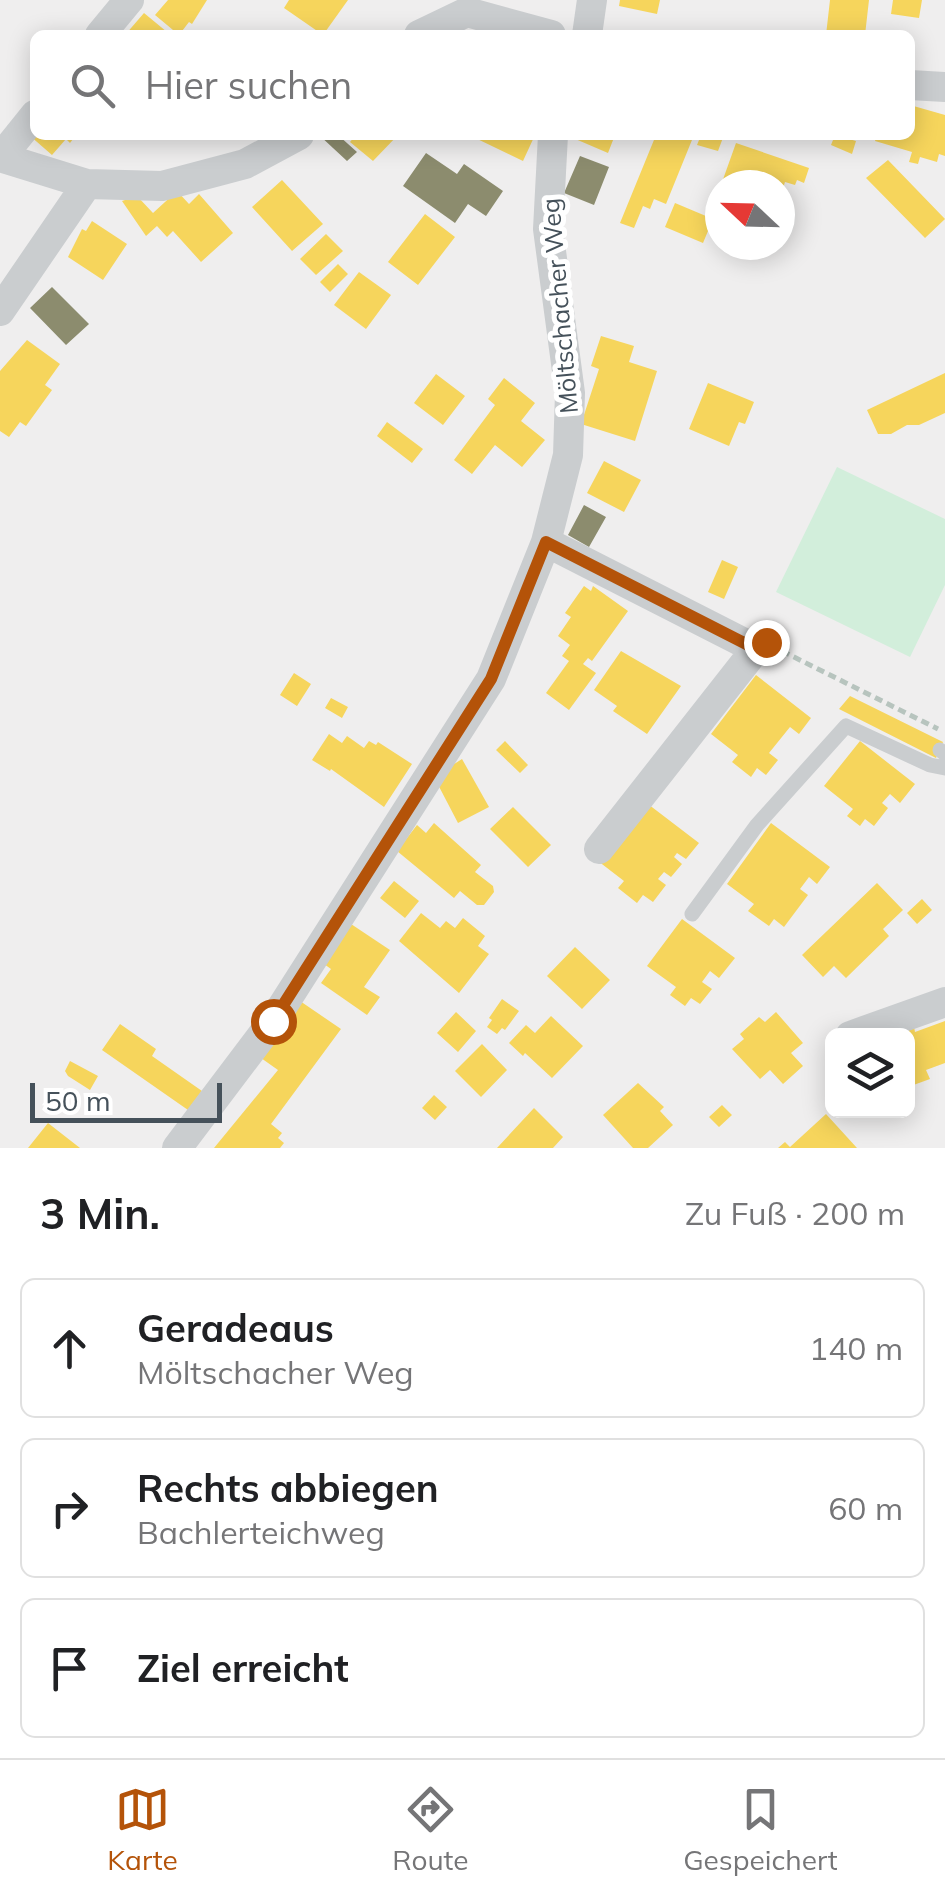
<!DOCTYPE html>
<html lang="de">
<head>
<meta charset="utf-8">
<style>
	:root { --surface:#fff; --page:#f6f6f6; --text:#202124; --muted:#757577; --line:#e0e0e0; --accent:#b45309 }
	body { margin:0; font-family:Mulish,sans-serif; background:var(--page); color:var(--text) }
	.controls { position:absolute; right:30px; bottom:30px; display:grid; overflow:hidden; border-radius:15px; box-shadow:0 5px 25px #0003 }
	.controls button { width:90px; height:90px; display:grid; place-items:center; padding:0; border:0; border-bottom:2px solid var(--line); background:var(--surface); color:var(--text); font:50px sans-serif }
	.compass { position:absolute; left:705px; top:170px; width:90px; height:90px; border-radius:50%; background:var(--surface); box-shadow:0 5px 25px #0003; rotate:292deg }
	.scale { position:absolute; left:30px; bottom:25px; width:192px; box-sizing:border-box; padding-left:10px; border:5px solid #45515a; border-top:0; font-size:28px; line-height:35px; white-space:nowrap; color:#45515a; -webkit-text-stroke:8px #fff; paint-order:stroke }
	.stop { position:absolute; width:30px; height:30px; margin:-22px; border:8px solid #b45309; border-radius:50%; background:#fff }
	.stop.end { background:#b45309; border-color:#fff; box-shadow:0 2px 10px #0008 }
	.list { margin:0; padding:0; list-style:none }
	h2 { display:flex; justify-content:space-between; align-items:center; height:130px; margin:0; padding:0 40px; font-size:42px }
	h2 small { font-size:32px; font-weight:400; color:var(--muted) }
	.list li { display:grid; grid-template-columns:65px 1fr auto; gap:30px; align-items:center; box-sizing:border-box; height:140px; margin:0 20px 20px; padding:0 20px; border:2px solid var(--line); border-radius:15px }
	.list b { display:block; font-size:38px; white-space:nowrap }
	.list p { margin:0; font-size:32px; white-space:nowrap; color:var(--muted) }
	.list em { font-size:32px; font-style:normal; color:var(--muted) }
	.icon { flex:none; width:55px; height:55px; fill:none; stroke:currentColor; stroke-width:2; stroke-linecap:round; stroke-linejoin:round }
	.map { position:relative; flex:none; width:945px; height:1148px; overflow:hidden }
	.search { position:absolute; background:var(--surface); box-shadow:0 5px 25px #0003; left:30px; right:30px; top:30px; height:110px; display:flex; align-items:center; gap:25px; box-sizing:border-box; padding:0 35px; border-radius:15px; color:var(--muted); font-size:38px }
	.sheet { height:610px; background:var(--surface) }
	nav { display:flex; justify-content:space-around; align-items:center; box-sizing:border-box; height:140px; border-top:2px solid var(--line); background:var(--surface); font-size:28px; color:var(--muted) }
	nav a { display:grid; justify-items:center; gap:5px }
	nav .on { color:var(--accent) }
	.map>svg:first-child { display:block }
	.green { fill:#d2eedb }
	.homes { fill:#f6d55c }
	.industry { fill:#8c8c6e }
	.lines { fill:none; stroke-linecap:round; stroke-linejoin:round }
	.path { stroke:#b7c4be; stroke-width:5; stroke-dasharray:8 5; stroke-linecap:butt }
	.lane { stroke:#cacdcf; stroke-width:15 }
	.street { stroke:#cacdcf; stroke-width:30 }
	.route { stroke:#b45309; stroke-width:12 }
	.labels { text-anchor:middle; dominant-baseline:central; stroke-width:10; stroke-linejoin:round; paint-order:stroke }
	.street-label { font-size:25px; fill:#45515a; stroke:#fff }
</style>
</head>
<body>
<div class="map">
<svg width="945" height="1148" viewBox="0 0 945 1148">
	<rect width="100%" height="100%" fill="#efeeee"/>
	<!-- green -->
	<path class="green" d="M 837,467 L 945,519 L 945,585 L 910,657 L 776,592 Z"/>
	<!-- homes -->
	<path class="homes" d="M 168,0 L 207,0 L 192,24 L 189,22 L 179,35 L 155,15 Z
		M 289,0 L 348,0 L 323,35 L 284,8 Z
		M 620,0 L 660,0 L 657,14 L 619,6 Z
		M 830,0 L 869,0 L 865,35 L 826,35 Z
		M 893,0 L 922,0 L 919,18 L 891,14 Z
		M 144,13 L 167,32 L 164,35 L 125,35 Z
		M 910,105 L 945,115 L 945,156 L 939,154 L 937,162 L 920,157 L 918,164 L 909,162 L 912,152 L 875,141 L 877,135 L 910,135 Z
		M 29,135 L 76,135 L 70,143 L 66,139 L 52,155 Z
		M 356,135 L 398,135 L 373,161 L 350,142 Z
		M 469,135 L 535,135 L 523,161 Z
		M 566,135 L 615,135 L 608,153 Z
		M 656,135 L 694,135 L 666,204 L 654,199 L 650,209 L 643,206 L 634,228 L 620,223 Z
		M 701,135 L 724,135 L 718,151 L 697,145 Z
		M 835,135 L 856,141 L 852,154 L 831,145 Z
		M 736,143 L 809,168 L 804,183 L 797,180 L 795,185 L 785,182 L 783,188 L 765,182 L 764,185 L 721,185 Z
		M 888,160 L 945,219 L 925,238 L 866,178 Z
		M 282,180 L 323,224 L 292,251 L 252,207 Z
		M 177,191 L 189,204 L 199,194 L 233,233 L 201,262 L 173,231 L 167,237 L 157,226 L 146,236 L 122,201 L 137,196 L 153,213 Z
		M 675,203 L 713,219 L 703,243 L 665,227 Z
		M 425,214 L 455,237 L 418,285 L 388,262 Z
		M 92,221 L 127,244 L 103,280 L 68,257 L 82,229 L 86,231 Z
		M 326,234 L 343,251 L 316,275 L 300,259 Z
		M 338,264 L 348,274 L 330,292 L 320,282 Z
		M 359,272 L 391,295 L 366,329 L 334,305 Z
		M 601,336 L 634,346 L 629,362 L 657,371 L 635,441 L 581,424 L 599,369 L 591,366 Z
		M 27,340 L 60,364 L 45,385 L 52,390 L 26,426 L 20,422 L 9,437 L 0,431 L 0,371 Z
		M 945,373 L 945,413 L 919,425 L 907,425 L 891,434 L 878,434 L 867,410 Z
		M 436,374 L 465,396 L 443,425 L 414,403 Z
		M 504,378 L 535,403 L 521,421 L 545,440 L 522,467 L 495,445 L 472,474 L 454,460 L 495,405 L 488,399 Z
		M 708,383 L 754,402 L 745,424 L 739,422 L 729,446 L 689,429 Z
		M 387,422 L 423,449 L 412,463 L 377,436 Z
		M 604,461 L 641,480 L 624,512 L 587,493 Z
		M 722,560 L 738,567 L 724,599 L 708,592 Z
		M 584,586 L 591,591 L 593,586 L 628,611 L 592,661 L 588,658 L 583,664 L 596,673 L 569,710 L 546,693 L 569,661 L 562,656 L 570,645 L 558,636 L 571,617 L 565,613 Z
		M 621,651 L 681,686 L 647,734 L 613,711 L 617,706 L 594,690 Z
		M 294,673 L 311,684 L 297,706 L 280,695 Z
		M 756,675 L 811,718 L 799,734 L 790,727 L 769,753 L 778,760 L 766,775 L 757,768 L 751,777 L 732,762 L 738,755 L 711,734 Z
		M 850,696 L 943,742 L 936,758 L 839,709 Z
		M 331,698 L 348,707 L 342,718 L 325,708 Z
		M 329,734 L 342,743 L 347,736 L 364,748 L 369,741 L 376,745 L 378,742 L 412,764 L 384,807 L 331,769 L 330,771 L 312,760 Z
		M 505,741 L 528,765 L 520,773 L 496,750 Z
		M 860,741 L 915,784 L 900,803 L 890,794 L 882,803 L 888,808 L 874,826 L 865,819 L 860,826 L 847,816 L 853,809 L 824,786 Z
		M 462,759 L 489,807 L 458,823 L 434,777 Z
		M 644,801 L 699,843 L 686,859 L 677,853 L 674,857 L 682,864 L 671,877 L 664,872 L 658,879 L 666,885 L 653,902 L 643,895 L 637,903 L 618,888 L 624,881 L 598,861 Z
		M 513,807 L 551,845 L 528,867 L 490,829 Z
		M 434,823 L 481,865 L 475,872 L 493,886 L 494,892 L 484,905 L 477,905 L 460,891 L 454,898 L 397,851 L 417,825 L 426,833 Z
		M 771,823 L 830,867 L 817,884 L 809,877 L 800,889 L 808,895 L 784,927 L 774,919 L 769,926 L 748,911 L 754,904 L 727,884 Z
		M 394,881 L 419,901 L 405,918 L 380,898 Z
		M 877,883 L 903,910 L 883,929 L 889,936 L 846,978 L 834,966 L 823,977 L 802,955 Z
		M 922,899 L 932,910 L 917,924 L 907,913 Z
		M 421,913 L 440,928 L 446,921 L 455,928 L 463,918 L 485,936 L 478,946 L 489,954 L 459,993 L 399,941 Z
		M 682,919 L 735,958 L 719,978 L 710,971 L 702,982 L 712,989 L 700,1004 L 691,998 L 685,1006 L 670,995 L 676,987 L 647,966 Z
		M 351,924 L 390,950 L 364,987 L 380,997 L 367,1015 L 321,983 L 331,969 L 324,964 Z
		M 575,947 L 610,980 L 582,1009 L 547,976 Z
		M 502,999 L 519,1011 L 505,1030 L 502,1028 L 497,1034 L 487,1027 L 492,1020 L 489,1018 Z
		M 300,1001 L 341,1029 L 271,1124 L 282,1133 L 278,1138 L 284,1143 L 280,1148 L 214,1148 L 278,1070 L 261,1058 Z
		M 456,1012 L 476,1031 L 458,1052 L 437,1033 Z
		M 776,1012 L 803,1043 L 791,1053 L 803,1066 L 783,1084 L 770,1070 L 760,1079 L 732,1049 L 744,1039 L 740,1034 L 759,1017 L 765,1022 Z
		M 551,1016 L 583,1046 L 552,1078 L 525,1053 L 523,1056 L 509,1043 L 526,1025 L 535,1033 Z
		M 945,1021 L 945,1063 L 926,1070 L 930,1079 L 908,1087 L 908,1036 L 891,1036 L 914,1027 L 915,1032 Z
		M 120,1024 L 156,1049 L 152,1056 L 202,1091 L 188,1110 L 102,1050 Z
		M 482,1044 L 507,1070 L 481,1097 L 455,1071 Z
		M 70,1061 L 98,1076 L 90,1090 L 68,1076 L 65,1071 Z
		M 638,1083 L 664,1107 L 660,1111 L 673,1125 L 648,1148 L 633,1148 L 603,1115 Z
		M 434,1095 L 447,1107 L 435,1120 L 422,1108 Z
		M 722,1105 L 732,1115 L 719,1127 L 709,1117 Z
		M 534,1108 L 563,1137 L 553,1148 L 497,1148 Z
		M 826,1114 L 857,1148 L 778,1148 L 785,1142 L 790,1147 Z
		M 48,1123 L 80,1148 L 28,1148 Z"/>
	<!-- industry -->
	<path class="industry" d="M 319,135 L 338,135 L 357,152 L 347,161 Z
		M 426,153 L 457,174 L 464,164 L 503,191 L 486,216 L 468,204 L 455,223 L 403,186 Z
		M 580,156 L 609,167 L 594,205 L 564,193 Z
		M 52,287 L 89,324 L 66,345 L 30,308 Z
		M 584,505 L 606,517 L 589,547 L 568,535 Z"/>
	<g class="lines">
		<!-- path -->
		<path class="path" d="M 782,651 L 938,729"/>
		<!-- lane -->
		<path class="lane" d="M 940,750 L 945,754
			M 692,914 L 757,825 L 846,726 L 930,765 L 945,768"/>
		<!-- street -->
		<path class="street" d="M 100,35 L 129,0
			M 419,35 L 467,12 L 551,35
			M 587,35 L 592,0
			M 910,85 L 945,87
			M 0,157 L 87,184 L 162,186 L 245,164 L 299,135
			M 1,157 L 35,115
			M 0,311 L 87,184
			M 546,542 L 756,649 L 599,849
			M 850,1036 L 945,1002
			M 177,1148 L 273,1021 L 491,679 L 546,542 L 568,455 L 570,393 L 548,229 L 553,135"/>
	</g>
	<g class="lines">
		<!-- route -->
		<path class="route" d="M 273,1021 L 491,679 L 546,542 L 756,649 L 766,642"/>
	</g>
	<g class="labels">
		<!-- street labels -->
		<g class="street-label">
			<text transform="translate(559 306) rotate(-95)">Möltschacher Weg</text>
		</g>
	</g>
</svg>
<div class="controls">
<button><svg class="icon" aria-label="layers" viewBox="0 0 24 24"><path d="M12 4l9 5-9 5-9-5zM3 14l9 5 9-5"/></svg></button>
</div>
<svg class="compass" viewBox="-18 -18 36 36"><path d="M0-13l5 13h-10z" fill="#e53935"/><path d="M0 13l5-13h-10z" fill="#757577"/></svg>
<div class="scale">50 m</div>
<div class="stop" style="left:273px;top:1021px"></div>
<div class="stop end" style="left:766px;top:642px"></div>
<div class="search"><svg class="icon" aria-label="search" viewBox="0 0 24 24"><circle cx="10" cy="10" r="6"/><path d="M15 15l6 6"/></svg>Hier suchen</div>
</div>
<section class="sheet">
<h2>3 Min.<small>Zu Fuß · 200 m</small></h2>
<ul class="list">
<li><svg class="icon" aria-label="ahead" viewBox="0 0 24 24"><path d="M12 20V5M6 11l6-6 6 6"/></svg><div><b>Geradeaus</b><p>Möltschacher Weg</p></div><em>140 m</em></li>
<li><svg class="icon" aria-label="right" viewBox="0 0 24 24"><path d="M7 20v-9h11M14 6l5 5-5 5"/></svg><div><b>Rechts abbiegen</b><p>Bachlerteichweg</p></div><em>60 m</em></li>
<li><svg class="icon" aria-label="arrive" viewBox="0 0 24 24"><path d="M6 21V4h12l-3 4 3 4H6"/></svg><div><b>Ziel erreicht</b></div></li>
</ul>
</section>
<nav>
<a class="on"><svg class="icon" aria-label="map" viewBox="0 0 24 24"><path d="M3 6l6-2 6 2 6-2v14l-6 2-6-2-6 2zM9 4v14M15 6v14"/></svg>Karte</a>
<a><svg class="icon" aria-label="directions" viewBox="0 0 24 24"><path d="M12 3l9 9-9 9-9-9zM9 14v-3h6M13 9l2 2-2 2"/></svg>Route</a>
<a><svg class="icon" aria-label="saved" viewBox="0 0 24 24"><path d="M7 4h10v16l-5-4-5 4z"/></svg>Gespeichert</a>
</nav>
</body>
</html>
